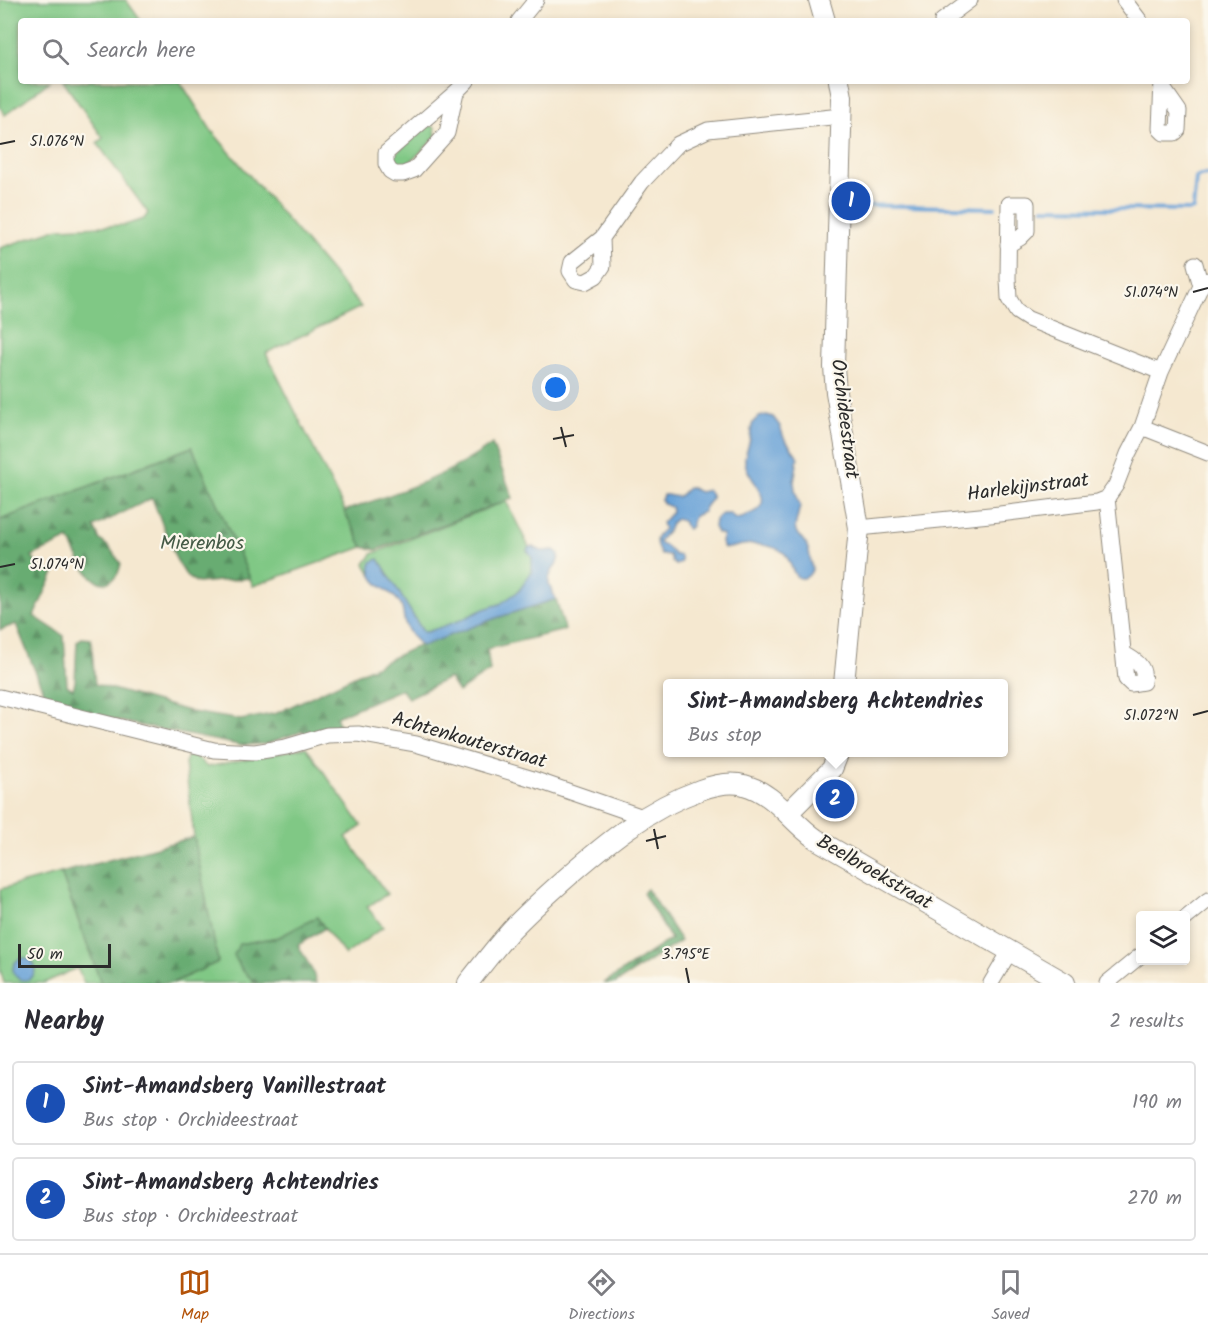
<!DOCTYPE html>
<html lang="en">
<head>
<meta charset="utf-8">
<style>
	:root { --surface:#fff; --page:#f7f7f7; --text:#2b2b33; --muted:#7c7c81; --line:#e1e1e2; --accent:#b45309 }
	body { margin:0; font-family:Kalam,sans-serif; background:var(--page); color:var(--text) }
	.controls { position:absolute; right:18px; bottom:18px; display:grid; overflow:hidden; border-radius:6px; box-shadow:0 3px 9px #0003 }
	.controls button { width:54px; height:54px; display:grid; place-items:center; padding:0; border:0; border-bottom:2px solid var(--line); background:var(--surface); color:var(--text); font:30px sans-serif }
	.scale { position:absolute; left:18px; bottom:15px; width:93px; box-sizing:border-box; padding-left:6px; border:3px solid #2b2b2b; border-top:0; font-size:16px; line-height:21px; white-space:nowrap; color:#2b2b2b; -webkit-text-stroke:4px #fbf7ec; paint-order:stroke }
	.you { position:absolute; left:556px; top:388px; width:21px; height:21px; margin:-15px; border:4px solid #fff; border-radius:50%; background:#1a73e8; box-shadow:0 0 0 9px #1a73e833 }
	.badge { display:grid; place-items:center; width:39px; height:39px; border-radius:50%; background:var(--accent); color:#fff; font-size:20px; font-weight:700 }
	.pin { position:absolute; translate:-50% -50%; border:3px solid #fff; box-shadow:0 2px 6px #0006 }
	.popup { position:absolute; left:663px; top:679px; width:345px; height:78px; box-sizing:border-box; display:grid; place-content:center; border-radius:6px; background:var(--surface); filter:drop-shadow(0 2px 4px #0005); font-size:20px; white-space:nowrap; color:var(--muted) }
	.popup b { font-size:22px; color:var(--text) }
	.popup::after { content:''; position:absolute; left:50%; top:100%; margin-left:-12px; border:12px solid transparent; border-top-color:var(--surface) }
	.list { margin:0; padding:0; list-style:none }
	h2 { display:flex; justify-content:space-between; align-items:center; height:78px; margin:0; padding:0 24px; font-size:26px }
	h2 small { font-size:20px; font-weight:400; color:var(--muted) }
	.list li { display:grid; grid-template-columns:39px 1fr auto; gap:18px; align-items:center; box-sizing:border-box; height:84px; margin:0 12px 12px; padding:0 12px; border:2px solid var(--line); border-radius:6px }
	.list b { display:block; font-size:22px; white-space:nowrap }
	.list p { margin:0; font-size:20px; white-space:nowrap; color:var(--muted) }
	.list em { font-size:20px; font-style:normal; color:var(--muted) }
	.icon { flex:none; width:33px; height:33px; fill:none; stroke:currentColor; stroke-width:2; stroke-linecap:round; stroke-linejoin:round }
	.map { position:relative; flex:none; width:1208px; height:983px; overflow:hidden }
	.search { position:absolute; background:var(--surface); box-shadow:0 3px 9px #0003; left:18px; right:18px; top:18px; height:66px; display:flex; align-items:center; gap:15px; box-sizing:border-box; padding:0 21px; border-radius:6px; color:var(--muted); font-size:22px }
	.sheet { height:270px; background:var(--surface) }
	nav { display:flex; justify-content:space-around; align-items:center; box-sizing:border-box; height:84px; border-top:2px solid var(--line); background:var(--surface); font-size:16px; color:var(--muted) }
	nav a { display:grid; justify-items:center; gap:3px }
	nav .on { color:var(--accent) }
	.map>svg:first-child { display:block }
	.grass { fill:#80c885; stroke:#567a58; stroke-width:1.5 }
	.forest { fill:url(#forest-firs); stroke:#4a6c4e; stroke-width:1.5 }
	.water { fill:#67a1d7; stroke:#496681; stroke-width:1.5 }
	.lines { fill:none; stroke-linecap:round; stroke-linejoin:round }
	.stream { stroke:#67a1d7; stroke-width:4 }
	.street-casing { stroke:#908a7e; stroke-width:17 }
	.secondary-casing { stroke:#908a7e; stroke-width:22 }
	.street { stroke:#fff; stroke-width:15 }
	.secondary { stroke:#fff; stroke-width:20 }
	.ticks { fill:none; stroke:#2b2b2b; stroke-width:2 }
	.labels { text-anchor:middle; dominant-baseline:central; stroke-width:4.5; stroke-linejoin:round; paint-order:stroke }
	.street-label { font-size:20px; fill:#2b2b2b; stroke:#fbf7ec }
	.park-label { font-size:20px; fill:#445a46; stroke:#fbf7ec }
	.ticks-label { font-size:15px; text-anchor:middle; fill:#2b2b2b; stroke:#fbf7ec; stroke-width:4.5; stroke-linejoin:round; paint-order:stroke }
</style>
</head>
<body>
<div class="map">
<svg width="1208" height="983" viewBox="0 0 1208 983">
	<defs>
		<pattern id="forest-firs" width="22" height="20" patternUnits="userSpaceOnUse" patternTransform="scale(1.5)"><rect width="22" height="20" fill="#68ac72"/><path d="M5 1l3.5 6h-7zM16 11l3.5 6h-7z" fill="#568c5e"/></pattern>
	</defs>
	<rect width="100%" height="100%" fill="#fbf7ec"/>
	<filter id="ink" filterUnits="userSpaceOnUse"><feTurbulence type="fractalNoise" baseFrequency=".0167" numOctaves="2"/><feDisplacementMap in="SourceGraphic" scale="12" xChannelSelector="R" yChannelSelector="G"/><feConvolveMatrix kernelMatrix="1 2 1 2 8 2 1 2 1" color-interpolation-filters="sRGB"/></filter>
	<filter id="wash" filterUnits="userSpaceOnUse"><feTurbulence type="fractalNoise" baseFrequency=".008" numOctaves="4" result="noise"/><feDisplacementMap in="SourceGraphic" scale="24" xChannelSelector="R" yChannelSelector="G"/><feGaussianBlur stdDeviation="1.35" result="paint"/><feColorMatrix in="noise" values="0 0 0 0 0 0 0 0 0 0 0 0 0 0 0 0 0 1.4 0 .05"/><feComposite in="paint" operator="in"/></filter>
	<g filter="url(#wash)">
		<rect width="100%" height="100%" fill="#f5e8d0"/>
		<!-- grass -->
		<path class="grass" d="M 0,0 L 126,0 L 141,21 L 21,21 L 21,81 L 50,81 L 5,115 L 0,107 Z
			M 63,81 L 180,81 L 211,130 L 361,307 L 266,353 L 363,547 L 253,586 L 192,447 L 0,520 L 0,248 L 59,228 L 125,225 L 144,219 L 148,213 L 97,143 L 103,138 Z
			M 428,125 L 432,126 L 435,128 L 436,137 L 404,168 C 395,167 392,165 392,156 Z
			M 506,501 L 529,547 L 527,550 C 529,553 531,555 532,558 C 538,574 515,596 503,603 C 496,606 488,607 480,611 C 463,619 442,630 423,632 L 379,559 L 371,569 L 373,577 L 365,564 L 372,554 Z
			M 306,747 L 362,826 L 346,837 L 387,894 L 367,907 L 383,927 L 345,955 L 317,918 L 279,937 L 239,944 L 241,969 L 256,983 L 172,983 L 218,962 L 194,837 L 185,763 L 190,751 L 207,767 Z
			M 61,873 L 101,983 L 84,983 L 77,968 L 44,983 L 4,983 L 0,969 L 0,889 Z"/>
		<!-- forest -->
		<path class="forest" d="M 492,444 L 513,498 L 376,550 L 363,547 L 344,511 C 395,493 448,477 492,444 Z
			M 192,447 L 250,578 L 198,583 L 187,577 L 176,559 L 152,498 L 94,527 L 100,540 L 109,547 L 121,564 C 119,571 118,576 112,580 C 93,594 76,553 69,539 L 32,556 L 38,567 L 54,573 L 34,616 L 64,636 L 67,685 L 73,689 L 75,682 L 77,641 L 82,638 L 91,639 L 95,684 L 192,712 L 241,720 L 277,713 L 411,649 L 496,618 L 556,599 L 565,630 L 487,649 L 490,671 L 458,692 L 449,678 L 408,698 L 401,689 L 336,717 L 342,730 L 306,738 L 303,731 L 265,744 L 239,745 L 133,724 L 49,705 L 16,624 L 0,630 L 0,520 Z
			M 194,837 L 218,962 L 172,983 L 101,983 L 61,873 Z
			M 647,889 L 681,941 L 616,983 L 604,983 L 671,939 L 643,893 Z
			M 317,917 L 325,928 L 298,945 L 313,972 L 316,983 L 256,983 L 241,969 L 234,955 L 239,944 L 279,937 Z"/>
		<!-- water -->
		<path class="water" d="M 767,415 L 773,417 L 780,426 L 784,438 L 796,454 L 798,458 L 794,482 L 795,490 L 800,506 L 795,527 L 796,531 L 806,544 L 809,551 L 812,570 C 809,577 803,581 796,576 C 791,569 790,560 785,554 C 776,545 754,543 743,545 C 736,546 730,549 724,548 L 721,542 L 723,535 L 717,533 L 714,527 L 715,520 L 722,514 L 730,514 L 735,519 C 742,519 745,516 752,513 C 777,501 750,482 746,466 C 743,457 747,452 749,443 C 753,430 747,418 767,415 Z
			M 689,487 L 700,492 L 708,490 L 712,498 L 705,507 L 703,512 L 694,516 L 691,526 L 688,529 L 686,528 L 683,521 L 676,519 C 671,522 671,524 669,529 C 667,534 662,535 659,542 L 660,544 L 666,546 L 675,555 L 679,555 L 681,558 L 681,562 L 676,565 L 672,562 L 670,555 L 661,555 C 655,544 653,537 664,529 L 662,523 L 672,512 L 671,507 L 664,504 L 661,500 L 663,495 C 669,494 674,498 679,496 C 683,494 685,490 689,487 Z
			M 529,547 L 533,547 L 542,551 L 554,550 L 559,554 C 560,565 547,572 549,584 C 550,589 554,594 556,599 L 496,618 L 422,646 C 413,638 407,632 404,619 C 403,613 403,607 399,602 C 388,586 368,587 371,562 L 379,559 L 423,632 L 427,632 L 461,620 L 484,609 L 500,604 L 519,591 L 532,571 L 532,558 L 527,550 Z
			M13 969a11 11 0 1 1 22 0a11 11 0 1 1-22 0Z"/>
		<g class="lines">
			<!-- stream -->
			<path class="stream" d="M 858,205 L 995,208
				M 1043,208 L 1191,210 L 1193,209 L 1196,178 L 1202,175 L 1208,175"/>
		</g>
	</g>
	<g filter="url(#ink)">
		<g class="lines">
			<!-- street casing -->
			<g class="street-casing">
				<path id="street" d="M 1124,0 L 1140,21
					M 519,21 L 536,0
					M 942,21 L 970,0
					M 1162,81 L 1160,129 L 1164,133 L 1175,133 L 1178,130 L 1179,111 L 1163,88
					M 456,92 L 447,133 L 414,170 L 403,174 L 395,174 L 390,171 L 386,164 L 386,153 L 456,92 L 467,81
					M 602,238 L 603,266 L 596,276 L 585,282 L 576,280 L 570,271 L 572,262 L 602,238 L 642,182 L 678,144 L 708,130 L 841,116
					M 1008,245 L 1020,238 L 1027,231 L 1027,204 L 1009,204 L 1008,278 L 1009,299 L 1017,312 L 1028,319 L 1161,372
					M 1195,264 L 1201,286
					M 1142,427 L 1208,453
					M 1107,498 L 1126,679 L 1131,684 L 1143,682 C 1146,667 1136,660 1124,654
					M 859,528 L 1000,514 L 1097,502 L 1107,498 L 1116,485 L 1128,454 L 1142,427 L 1161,372 L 1201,286 L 1208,280
					M 0,697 L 214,750 L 255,752 L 286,747 L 327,735 L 358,734 L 416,744 L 533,779 L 643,817
					M 1186,918 L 1208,900
					M 991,983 L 1010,951
					M 1107,983 L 1140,956"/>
			</g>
			<!-- secondary casing -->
			<g class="secondary-casing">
				<path id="secondary" d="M 819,0 L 825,21
					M 839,81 L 842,97 L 834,367 L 836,392 L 859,528 L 844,684
					M 788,813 L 832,769 L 839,752
					M 468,983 C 482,965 496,947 511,930 C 528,912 546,896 564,880 C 606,843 647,809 700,790 C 714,785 730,781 744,785 C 775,793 792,823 816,839 L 1065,983"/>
			</g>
			<!-- street -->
			<use href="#street" class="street"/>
			<!-- secondary -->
			<use href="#secondary" class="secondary"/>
		</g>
	</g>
	<!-- ticks -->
	<path class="ticks" d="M 0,144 L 15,141M 1193,292 L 1208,288M 561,427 L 566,447M 553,439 L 574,435M 0,567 L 15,564M 1193,715 L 1208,711M 654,829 L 658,849M 646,841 L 666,836M 686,968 L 689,983"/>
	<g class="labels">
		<!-- street labels -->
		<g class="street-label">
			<text transform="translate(844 419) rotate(83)">Orchideestraat</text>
			<text transform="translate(1028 488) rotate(-7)">Harlekijnstraat</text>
			<text transform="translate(469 741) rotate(16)">Achtenkouterstraat</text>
			<text transform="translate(874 873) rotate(30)">Beelbroekstraat</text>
		</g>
		<!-- park labels -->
		<g class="park-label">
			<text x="202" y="544">Mierenbos</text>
		</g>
	</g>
	<g class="ticks-label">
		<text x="57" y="146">51.076°N</text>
		<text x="1151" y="297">51.074°N</text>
		<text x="57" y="569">51.074°N</text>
		<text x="1151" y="720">51.072°N</text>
		<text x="686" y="959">3.795°E</text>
	</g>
</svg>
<div class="controls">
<button><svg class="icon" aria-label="layers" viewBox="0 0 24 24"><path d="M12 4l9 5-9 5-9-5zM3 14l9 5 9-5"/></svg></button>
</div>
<div class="scale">50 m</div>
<div class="you"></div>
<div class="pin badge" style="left:851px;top:201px;background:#1a4fb4">1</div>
<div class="pin badge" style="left:835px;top:799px;background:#1a4fb4">2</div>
<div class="popup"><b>Sint-Amandsberg Achtendries</b>Bus stop</div>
<div class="search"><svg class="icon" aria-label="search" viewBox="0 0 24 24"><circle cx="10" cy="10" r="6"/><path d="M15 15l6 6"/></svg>Search here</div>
</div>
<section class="sheet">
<h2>Nearby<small>2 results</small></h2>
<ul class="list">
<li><span class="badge" style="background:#1a4fb4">1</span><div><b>Sint-Amandsberg Vanillestraat</b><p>Bus stop · Orchideestraat</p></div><em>190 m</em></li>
<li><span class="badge" style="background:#1a4fb4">2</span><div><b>Sint-Amandsberg Achtendries</b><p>Bus stop · Orchideestraat</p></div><em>270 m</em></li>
</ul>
</section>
<nav>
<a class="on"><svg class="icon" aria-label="map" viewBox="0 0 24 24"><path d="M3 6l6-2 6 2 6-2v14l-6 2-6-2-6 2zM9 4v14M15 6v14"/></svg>Map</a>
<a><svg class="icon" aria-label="directions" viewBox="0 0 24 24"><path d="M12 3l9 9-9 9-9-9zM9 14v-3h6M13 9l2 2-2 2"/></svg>Directions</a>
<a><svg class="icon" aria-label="saved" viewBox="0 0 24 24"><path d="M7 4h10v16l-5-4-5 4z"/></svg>Saved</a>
</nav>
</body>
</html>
